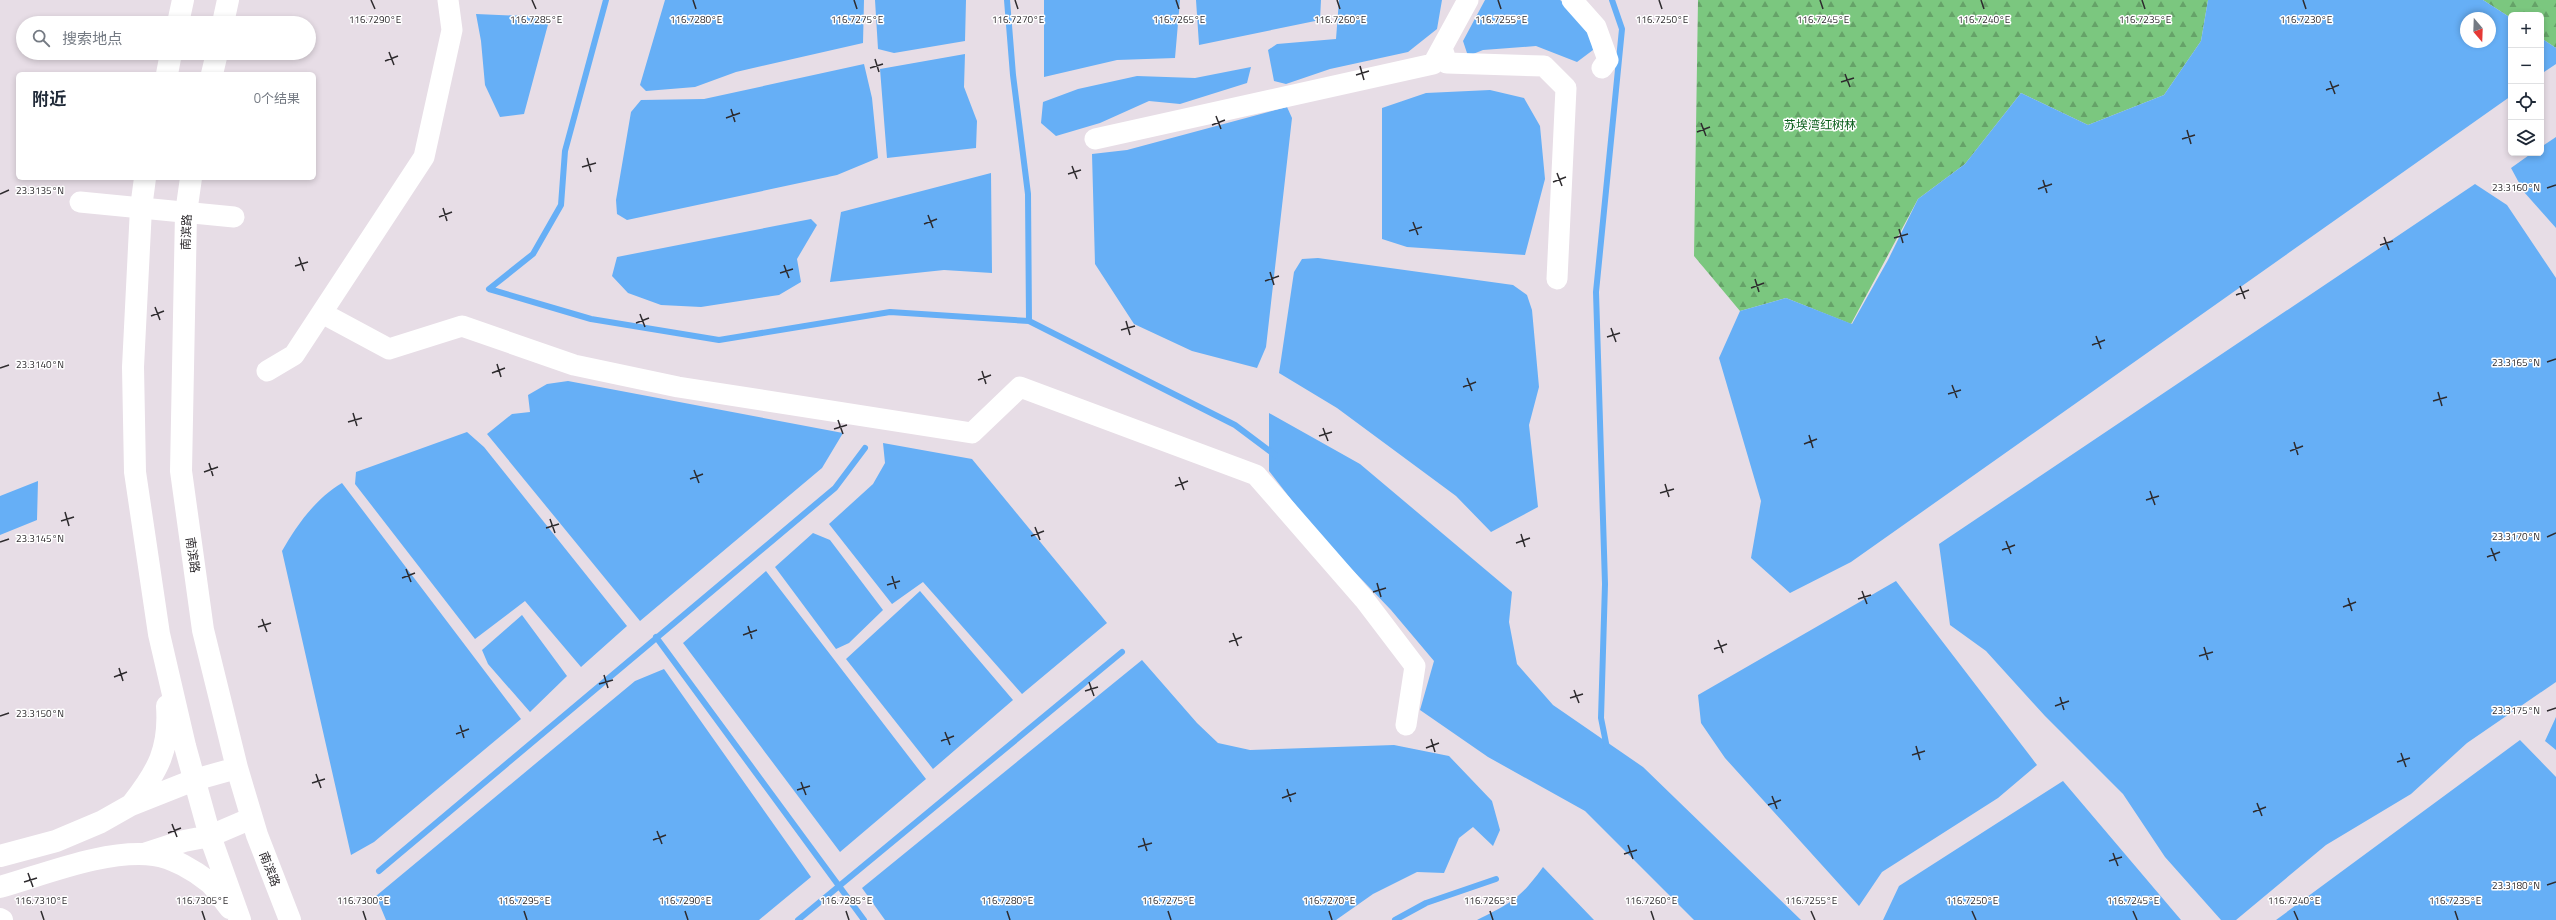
<!DOCTYPE html>
<html lang="zh">
<head>
<meta charset="utf-8">
<style>
	:root { --surface:#fff; --page:#f2f2f3; --text:#1f2937; --muted:#747a83; --line:#e0e1e3 }
	body { margin:0; font-family:"Titillium Web","Noto Sans SC",sans-serif; background:var(--page); color:var(--text) }
	.controls { position:absolute; right:12px; top:12px; display:grid; overflow:hidden; border-radius:6px; box-shadow:0 2px 6px #0003 }
	.controls button { width:36px; height:36px; display:grid; place-items:center; padding:0; border:0; border-bottom:1px solid var(--line); background:var(--surface); color:var(--text); font:20px sans-serif }
	.compass { position:absolute; left:2460px; top:12px; width:36px; height:36px; border-radius:50%; background:var(--surface); box-shadow:0 2px 6px #0003; rotate:161deg }
	.list { margin:0; padding:0; list-style:none }
	h2 { display:flex; justify-content:space-between; align-items:center; height:52px; margin:0; padding:0 16px; font-size:17px }
	h2 small { font-size:13px; font-weight:400; color:var(--muted) }
	.icon { flex:none; width:22px; height:22px; fill:none; stroke:currentColor; stroke-width:2; stroke-linecap:round; stroke-linejoin:round }
	.map { position:relative; flex:none; width:2556px; height:920px; overflow:hidden }
	.search { position:absolute; background:var(--surface); box-shadow:0 2px 6px #0003; left:16px; top:16px; width:300px; height:44px; display:flex; align-items:center; gap:10px; box-sizing:border-box; padding:0 14px; border-radius:22px; color:var(--muted); font-size:15px }
	.panel { position:absolute; background:var(--surface); box-shadow:0 2px 6px #0003; left:16px; top:72px; width:300px; height:108px; border-radius:6px }
	.map>svg:first-child { display:block }
	.forest { fill:url(#forest-firs) }
	.water { fill:#66aff6; fill-rule:evenodd }
	.lines { fill:none; stroke-linecap:round; stroke-linejoin:round }
	.stream { stroke:#66aff6; stroke-width:6 }
	.minor { stroke:#fff; stroke-width:21 }
	.tertiary { stroke:#fff; stroke-width:22 }
	.primary { stroke:#fff; stroke-width:22 }
	.ticks { fill:none; stroke:#2e2b2e; stroke-width:1.5 }
	.labels { text-anchor:middle; dominant-baseline:central; stroke-width:3; stroke-linejoin:round; paint-order:stroke }
	.park-label { font-size:12px; fill:#0c601e; stroke:#fff }
	.street-label { font-size:12px; fill:#2e2b2e; stroke:#fff }
	.ticks-label { font-size:10px; text-anchor:middle; fill:#2e2b2e; stroke:#fff; stroke-width:3; stroke-linejoin:round; paint-order:stroke }
</style>
</head>
<body>
<div class="map">
<svg width="2556" height="920" viewBox="0 0 2556 920">
	<defs>
		<pattern id="forest-firs" width="22" height="20" patternUnits="userSpaceOnUse"><rect width="22" height="20" fill="#7bc77f"/><path d="M5 1l3.5 6h-7zM16 11l3.5 6h-7z" fill="#65a268"/></pattern>
	</defs>
	<rect width="100%" height="100%" fill="#e7dde6"/>
	<!-- forest -->
	<path class="forest" d="M 1698,0 L 2208,0 L 2201,41 L 2164,95 L 2088,125 L 2021,93 L 1965,164 L 1918,199 L 1851,324 L 1786,298 L 1740,311 L 1694,256 Z
		M 2483,0 L 2556,0 L 2556,48 L 2541,38 L 2541,15 L 2511,15 L 2511,18 Z"/>
	<!-- water -->
	<path class="water" d="M 665,0 L 864,0 L 863,43 L 736,72 L 695,87 L 646,91 L 640,85 Z
		M 875,0 L 966,0 L 965,41 L 894,53 L 878,49 Z
		M 1044,0 L 1180,0 L 1175,58 L 1117,60 L 1044,77 Z
		M 1196,0 L 1321,0 L 1320,20 L 1199,45 Z
		M 1339,0 L 1442,0 L 1437,29 L 1408,52 L 1330,69 L 1286,84 L 1274,81 L 1268,50 L 1277,44 L 1336,39 Z
		M 1485,0 L 1560,0 L 1581,14 L 1591,35 L 1593,50 L 1577,62 L 1536,46 L 1483,50 L 1468,56 L 1463,41 Z
		M 2208,0 L 2483,0 L 2511,18 L 2511,96 L 1851,562 L 1790,593 L 1751,558 L 1761,501 L 1719,358 L 1740,311 L 1786,298 L 1852,324 L 1888,260 L 1918,199 L 1965,164 L 2021,93 L 2088,125 L 2164,95 L 2201,41 ZM 2466,18 L 2490,18 L 2490,42 L 2466,42 Z
		M 476,14 L 550,17 L 524,114 L 500,117 L 485,85 L 481,41 Z
		M 2541,38 L 2556,48 L 2556,64 L 2541,74 Z
		M 965,54 L 964,87 L 977,121 L 976,148 L 887,158 L 880,69 Z
		M 864,64 L 872,98 L 878,158 L 837,175 L 627,220 L 617,214 L 616,200 L 631,112 L 641,100 L 704,99 Z
		M 1251,67 L 1247,83 L 1180,104 L 1149,101 L 1100,123 L 1056,136 L 1041,123 L 1043,102 L 1078,89 L 1137,76 L 1195,78 Z
		M 1490,90 L 1524,98 L 1540,126 L 1545,179 L 1525,255 L 1407,247 L 1382,239 L 1382,108 L 1426,93 Z
		M 1287,107 L 1292,118 L 1266,347 L 1257,368 L 1192,351 L 1134,324 L 1095,264 L 1092,154 L 1127,150 Z
		M 2556,137 L 2556,228 L 2524,192 L 2511,168 L 2532,153 L 2541,153 L 2541,147 Z
		M 991,173 L 992,273 L 944,270 L 830,282 L 841,212 Z
		M 2475,184 L 2507,205 L 2556,278 L 2556,682 L 2467,743 L 2411,794 L 2326,845 L 2236,920 L 2221,920 L 2165,857 L 2123,794 L 2045,716 L 1986,651 L 1950,625 L 1939,544 Z
		M 811,219 L 817,225 L 797,259 L 801,282 L 779,295 L 701,307 L 661,305 L 628,293 L 612,276 L 617,257 Z
		M 1318,258 L 1513,285 L 1527,295 L 1532,310 L 1539,387 L 1529,425 L 1538,507 L 1491,532 L 1456,496 L 1337,408 L 1279,373 L 1294,272 L 1302,259 Z
		M 568,381 L 843,433 L 822,468 L 640,621 L 487,434 L 512,414 L 530,412 L 528,395 L 547,384 Z
		M 1269,413 L 1360,464 L 1512,592 L 1509,622 L 1517,664 L 1553,705 L 1643,767 L 1801,920 L 1694,920 L 1585,811 L 1488,757 L 1420,710 L 1434,661 L 1391,610 L 1318,534 L 1269,471 Z
		M 467,432 L 484,447 L 627,626 L 581,667 L 525,601 L 475,639 L 355,484 L 356,472 Z
		M 883,443 L 972,459 L 1107,623 L 1022,694 L 923,582 L 892,604 L 829,524 L 873,484 L 885,463 Z
		M 38,481 L 37,520 L 0,535 L 0,496 Z
		M 342,483 L 521,719 L 374,842 L 351,855 L 282,551 C 297,525 315,499 342,483 Z
		M 813,533 L 830,540 L 883,610 L 849,643 L 836,649 L 775,567 Z
		M 766,571 L 926,779 L 840,852 L 683,643 Z
		M 1896,581 L 2037,765 L 1998,798 L 1882,872 L 1859,906 L 1725,758 L 1701,723 L 1698,695 Z
		M 920,591 L 1013,700 L 933,769 L 846,659 Z
		M 522,615 L 567,676 L 530,712 L 488,664 L 482,650 Z
		M 1142,660 L 1197,723 L 1218,743 L 1250,750 L 1394,745 L 1449,756 L 1492,801 L 1500,830 L 1493,846 L 1473,827 L 1459,838 L 1444,873 L 1417,872 L 1373,894 L 1336,920 L 885,920 L 862,888 Z
		M 664,669 L 811,877 L 759,920 L 386,920 L 376,896 L 635,681 Z
		M 2556,717 L 2556,750 L 2545,741 Z
		M 2520,740 L 2556,777 L 2556,920 L 2276,920 Z
		M 2063,781 L 2181,920 L 1883,920 L 1899,886 Z
		M 1543,867 L 1594,920 L 1477,920 C 1511,903 1520,899 1543,867 Z"/>
	<g class="lines">
		<!-- stream -->
		<path class="stream" d="M 606,0 L 565,151 L 561,205 L 533,254 L 489,289 L 591,319 L 719,340 L 890,312 L 1029,321
			M 1007,0 L 1013,75 L 1028,194 L 1029,321 L 1235,425 L 1275,455
			M 656,637 L 864,920
			M 1607,748 L 1601,718 L 1605,584 L 1596,292 L 1622,29 L 1612,0
			M 379,871 L 835,488 L 865,448
			M 798,920 L 1122,652
			M 1395,920 L 1426,903 L 1496,879"/>
		<!-- minor -->
		<path class="minor" d="M 1572,0 L 1596,27 L 1608,60 L 1602,68
			M 1442,48 L 1447,63 L 1544,66 L 1566,88 L 1557,279
			M 1095,139 L 1433,64 L 1468,0
			M 80,202 L 234,217
			M 322,313 L 389,349 L 462,326 L 574,365 L 678,387 L 972,433 L 1020,387 L 1256,475 L 1364,599 L 1415,666 L 1406,725
			M 267,371 L 294,355 L 424,157 L 452,30 L 448,0"/>
		<!-- tertiary -->
		<path class="tertiary" d="M 0,919 L 2,920"/>
		<!-- primary -->
		<path class="primary" d="M 178,23 L 183,0
			M 223,23 L 228,0
			M 167,74 L 171,53
			M 212,74 L 217,53
			M 145,178 L 141,208 L 133,367 L 135,472 L 159,634 L 185,746 L 210,836 L 240,920
			M 191,178 L 186,213 L 181,471 L 203,630 L 237,768 L 257,835 L 290,920
			M 132,804 C 158,771 170,749 167,706
			M 144,854 L 184,841 L 210,836 L 252,818
			M 0,856 L 56,841 L 101,822 L 131,805 L 194,780 L 237,768
			M 0,887 C 46,874 106,849 154,855 C 172,857 195,871 209,882 C 217,889 223,900 230,908"/>
	</g>
	<!-- ticks -->
	<path class="ticks" d="M 371,0 L 375,9M 532,0 L 536,9M 693,0 L 696,9M 854,0 L 857,9M 1015,0 L 1018,9M 1176,0 L 1179,9M 1337,0 L 1340,9M 1498,0 L 1501,9M 1659,0 L 1662,9M 1820,0 L 1823,9M 1981,0 L 1984,9M 2142,0 L 2145,9M 2303,0 L 2306,9M 389,52 L 394,65M 875,59 L 879,72M 385,61 L 398,56M 1360,66 L 1364,80M 870,68 L 883,64M 1845,74 L 1850,87M 1356,75 L 1369,71M 2330,81 L 2335,94M 1841,82 L 1854,78M 2326,90 L 2339,85M 731,109 L 735,122M 1216,116 L 1221,129M 726,118 L 740,113M 1701,123 L 1706,136M 1212,125 L 1225,120M 2187,130 L 2191,144M 1697,132 L 1710,127M 2182,139 L 2195,135M 587,158 L 591,172M 1072,166 L 1077,179M 582,167 L 596,163M 1557,173 L 1562,186M 1068,174 L 1081,170M 2043,180 L 2047,193M 1553,182 L 1566,177M 2547,188 L 2556,185M 2038,189 L 2052,184M 0,194 L 9,190M 443,208 L 447,221M 928,215 L 933,228M 439,217 L 452,212M 1413,222 L 1418,235M 924,224 L 937,219M 1899,229 L 1903,243M 1409,231 L 1422,227M 2384,237 L 2389,250M 1894,238 L 1908,234M 2380,245 L 2393,241M 299,257 L 304,271M 784,265 L 789,278M 295,266 L 308,262M 1270,272 L 1274,285M 780,273 L 793,269M 1755,279 L 1759,292M 1265,281 L 1279,276M 2240,286 L 2245,299M 1751,288 L 1764,283M 2236,295 L 2249,290M 155,307 L 160,320M 640,314 L 645,327M 151,316 L 164,311M 1126,321 L 1130,335M 636,323 L 649,318M 1611,328 L 1616,342M 1121,330 L 1135,326M 2096,336 L 2101,349M 1607,337 L 1620,333M 2092,345 L 2105,340M 2547,362 L 2556,359M 497,364 L 501,377M 0,368 L 9,365M 982,371 L 986,384M 492,373 L 505,368M 1467,378 L 1472,391M 978,380 L 991,375M 1952,385 L 1957,398M 1463,387 L 1476,382M 2438,392 L 2442,406M 1948,394 L 1961,390M 2433,401 L 2447,397M 353,413 L 357,426M 838,420 L 843,434M 348,422 L 362,418M 1323,428 L 1328,441M 834,429 L 847,425M 1809,435 L 1813,448M 1319,436 L 1332,432M 2294,442 L 2298,455M 1804,444 L 1817,439M 2290,451 L 2303,446M 209,463 L 213,476M 694,470 L 699,483M 204,472 L 218,467M 1179,477 L 1184,490M 690,479 L 703,474M 1665,484 L 1669,497M 1175,486 L 1188,481M 2150,491 L 2155,505M 1660,493 L 1674,489M 2146,500 L 2159,496M 65,512 L 69,526M 550,519 L 555,533M 61,521 L 74,517M 1035,527 L 1040,540M 546,528 L 559,524M 1521,534 L 1525,547M 1031,536 L 1044,531M 2547,537 L 2556,533M 2006,541 L 2011,554M 0,542 L 9,539M 1516,543 L 1530,538M 2491,548 L 2496,561M 2002,550 L 2015,545M 2487,557 L 2500,552M 406,569 L 411,582M 892,576 L 896,589M 402,578 L 415,573M 1377,583 L 1381,597M 887,585 L 900,581M 1862,591 L 1867,604M 1373,592 L 1386,588M 2348,598 L 2352,611M 1858,599 L 1871,595M 2343,607 L 2356,602M 262,619 L 267,632M 748,626 L 752,639M 258,627 L 271,623M 1233,633 L 1238,646M 743,635 L 757,630M 1718,640 L 1723,653M 1229,642 L 1242,637M 2204,647 L 2208,660M 1714,649 L 1727,644M 2199,656 L 2213,652M 119,668 L 123,681M 604,675 L 608,688M 114,677 L 127,672M 1089,682 L 1094,696M 599,684 L 613,680M 1574,690 L 1579,703M 1085,691 L 1098,687M 2060,697 L 2064,710M 1570,698 L 1583,694M 2055,706 L 2069,701M 2547,711 L 2556,708M 0,716 L 9,713M 460,725 L 464,738M 945,732 L 950,745M 456,734 L 469,729M 1431,739 L 1435,752M 941,741 L 954,736M 1916,746 L 1920,760M 1426,748 L 1439,743M 2401,753 L 2406,767M 1912,755 L 1925,751M 2397,762 L 2410,758M 316,774 L 321,788M 801,782 L 806,795M 312,783 L 325,779M 1287,789 L 1291,802M 797,790 L 810,786M 1772,796 L 1777,809M 1282,798 L 1296,793M 2257,803 L 2262,816M 1768,805 L 1781,800M 2253,812 L 2266,807M 172,824 L 177,837M 657,831 L 662,844M 168,833 L 181,828M 1143,838 L 1147,851M 653,840 L 666,835M 1628,845 L 1633,859M 1138,847 L 1152,843M 2113,853 L 2118,866M 1624,854 L 1637,850M 2109,861 L 2122,857M 28,873 L 33,887M 24,882 L 37,878M 2547,885 L 2556,882M 41,911 L 44,920M 202,911 L 205,920M 363,911 L 366,920M 524,911 L 527,920M 685,911 L 688,920M 846,911 L 849,920M 1007,911 L 1010,920M 1168,911 L 1171,920M 1329,911 L 1332,920M 1490,911 L 1493,920M 1651,911 L 1654,920M 1811,911 L 1815,920M 1972,911 L 1976,920M 2133,911 L 2137,920M 2294,911 L 2298,920M 2455,911 L 2458,920"/>
	<g class="labels">
		<!-- park labels -->
		<g class="park-label">
			<text x="1820" y="124">苏埃湾红树林</text>
		</g>
		<!-- street labels -->
		<g class="street-label">
			<text transform="translate(186 232) rotate(-88)">南滨路</text>
			<text transform="translate(193 555) rotate(82)">南滨路</text>
			<text transform="translate(270 869) rotate(69)">南滨路</text>
		</g>
	</g>
	<g class="ticks-label">
		<text x="2306" y="23">116.7230°E</text>
		<text x="375" y="23">116.7290°E</text>
		<text x="536" y="23">116.7285°E</text>
		<text x="696" y="23">116.7280°E</text>
		<text x="857" y="23">116.7275°E</text>
		<text x="1018" y="23">116.7270°E</text>
		<text x="1179" y="23">116.7265°E</text>
		<text x="1340" y="23">116.7260°E</text>
		<text x="1501" y="23">116.7255°E</text>
		<text x="1662" y="23">116.7250°E</text>
		<text x="1823" y="23">116.7245°E</text>
		<text x="1984" y="23">116.7240°E</text>
		<text x="2145" y="23">116.7235°E</text>
		<text x="2516" y="191">23.3160°N</text>
		<text x="40" y="194">23.3135°N</text>
		<text x="2516" y="366">23.3165°N</text>
		<text x="40" y="368">23.3140°N</text>
		<text x="2516" y="540">23.3170°N</text>
		<text x="40" y="542">23.3145°N</text>
		<text x="2516" y="714">23.3175°N</text>
		<text x="40" y="717">23.3150°N</text>
		<text x="2516" y="889">23.3180°N</text>
		<text x="41" y="904">116.7310°E</text>
		<text x="202" y="904">116.7305°E</text>
		<text x="363" y="904">116.7300°E</text>
		<text x="524" y="904">116.7295°E</text>
		<text x="685" y="904">116.7290°E</text>
		<text x="846" y="904">116.7285°E</text>
		<text x="1007" y="904">116.7280°E</text>
		<text x="1168" y="904">116.7275°E</text>
		<text x="1329" y="904">116.7270°E</text>
		<text x="1490" y="904">116.7265°E</text>
		<text x="1651" y="904">116.7260°E</text>
		<text x="1811" y="904">116.7255°E</text>
		<text x="1972" y="904">116.7250°E</text>
		<text x="2133" y="904">116.7245°E</text>
		<text x="2294" y="904">116.7240°E</text>
		<text x="2455" y="904">116.7235°E</text>
	</g>
</svg>
<div class="controls">
<button>+</button>
<button>−</button>
<button><svg class="icon" aria-label="locate" viewBox="0 0 24 24"><circle cx="12" cy="12" r="6"/><path d="M12 2v4M12 18v4M2 12h4M18 12h4"/></svg></button>
<button><svg class="icon" aria-label="layers" viewBox="0 0 24 24"><path d="M12 4l9 5-9 5-9-5zM3 14l9 5 9-5"/></svg></button>
</div>
<svg class="compass" viewBox="-18 -18 36 36"><path d="M0-13l5 13h-10z" fill="#e53935"/><path d="M0 13l5-13h-10z" fill="#747a83"/></svg>
<div class="search"><svg class="icon" aria-label="search" viewBox="0 0 24 24"><circle cx="10" cy="10" r="6"/><path d="M15 15l6 6"/></svg>搜索地点</div>
<section class="panel">
<h2>附近<small>0个结果</small></h2>
<ul class="list">
</ul>
</section>
</div>
</body>
</html>
